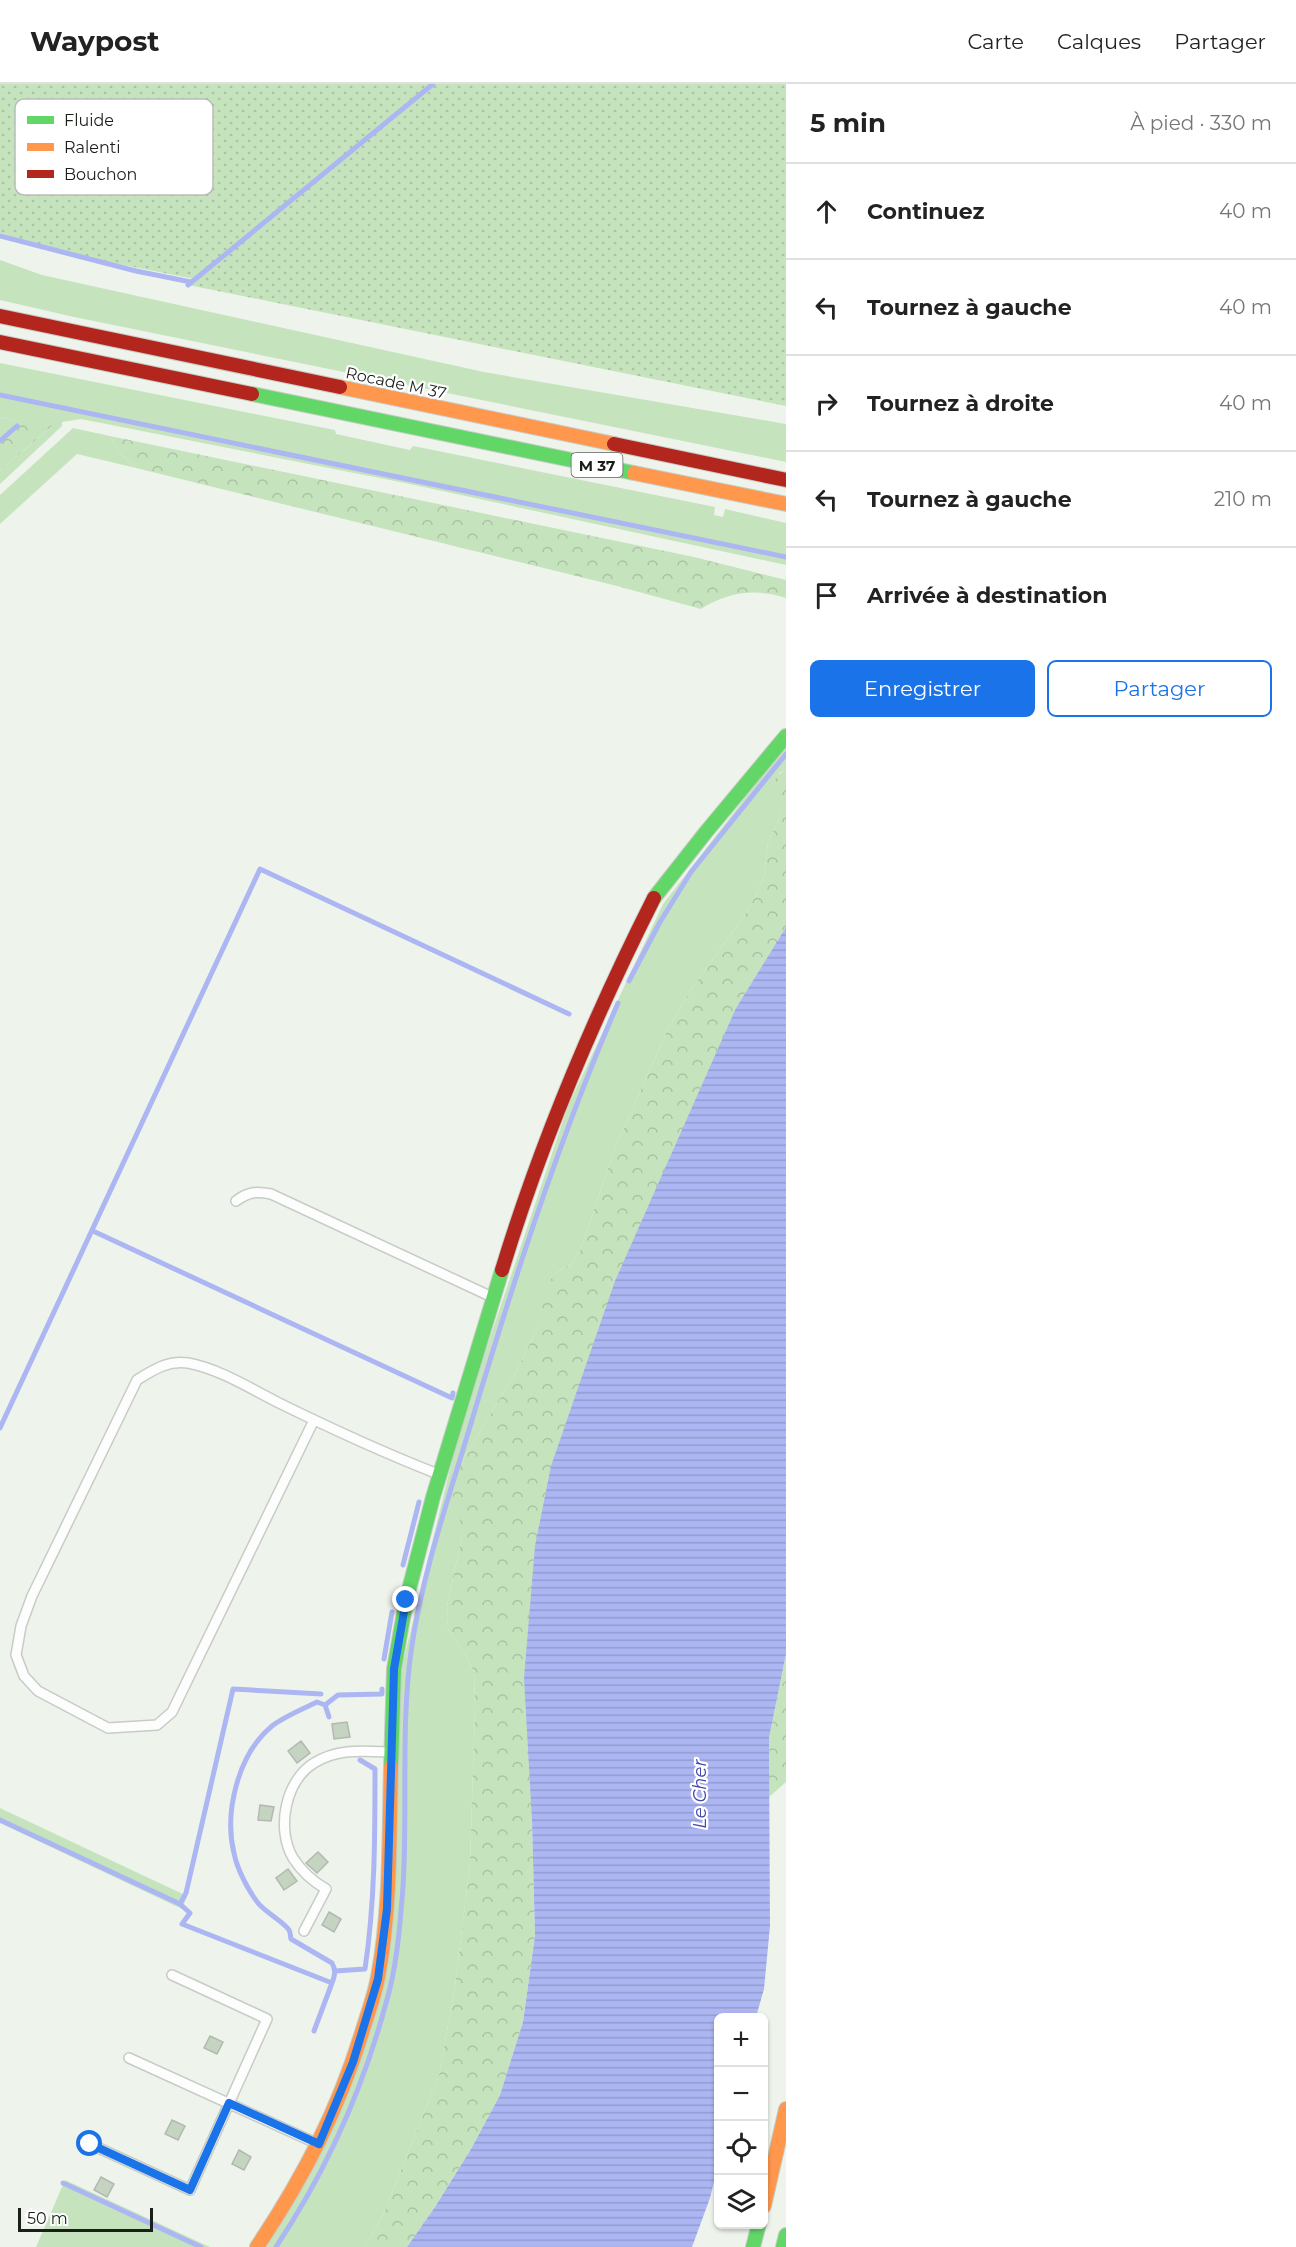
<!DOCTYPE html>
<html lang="fr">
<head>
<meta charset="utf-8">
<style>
	:root { --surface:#fff; --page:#f6f6f6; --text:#222; --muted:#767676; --line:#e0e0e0; --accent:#1a73e8 }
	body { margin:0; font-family:Montserrat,sans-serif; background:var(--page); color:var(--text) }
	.controls { position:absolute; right:18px; bottom:18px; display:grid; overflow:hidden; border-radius:9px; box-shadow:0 2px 4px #0004 }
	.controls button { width:54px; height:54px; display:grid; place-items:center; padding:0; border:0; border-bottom:2px solid var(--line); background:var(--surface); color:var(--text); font:30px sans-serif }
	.scale { position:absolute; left:18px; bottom:15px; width:135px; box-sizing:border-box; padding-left:6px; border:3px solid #1b1f1a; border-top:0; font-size:16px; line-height:21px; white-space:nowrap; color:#1b1f1a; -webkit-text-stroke:4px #fff; paint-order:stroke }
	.stop { position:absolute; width:18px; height:18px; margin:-14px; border:4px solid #1a73e8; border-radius:50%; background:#fff }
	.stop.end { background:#1a73e8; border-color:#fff; box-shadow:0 2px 6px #0008 }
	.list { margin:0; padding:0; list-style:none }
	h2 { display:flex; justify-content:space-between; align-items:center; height:78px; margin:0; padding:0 24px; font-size:26px }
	h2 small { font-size:20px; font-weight:400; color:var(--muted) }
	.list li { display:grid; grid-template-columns:39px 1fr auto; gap:18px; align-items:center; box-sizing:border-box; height:96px; padding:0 24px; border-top:2px solid var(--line) }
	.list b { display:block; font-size:22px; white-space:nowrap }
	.list em { font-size:20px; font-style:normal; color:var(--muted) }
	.actions { display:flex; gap:12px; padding:18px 24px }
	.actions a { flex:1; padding:14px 0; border:2px solid var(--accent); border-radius:9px; text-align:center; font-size:21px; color:var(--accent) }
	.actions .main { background:var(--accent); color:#fff }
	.icon { flex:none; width:33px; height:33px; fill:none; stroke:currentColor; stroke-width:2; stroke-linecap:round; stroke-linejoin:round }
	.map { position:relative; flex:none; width:786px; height:2163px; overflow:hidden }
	header { display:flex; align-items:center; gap:36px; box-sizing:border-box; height:84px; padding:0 30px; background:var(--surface); border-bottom:2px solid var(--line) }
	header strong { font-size:28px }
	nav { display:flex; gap:33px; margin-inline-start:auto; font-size:21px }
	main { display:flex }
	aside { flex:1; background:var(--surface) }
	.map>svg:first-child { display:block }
	.grass { fill:#c5e4be }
	.forest { fill:url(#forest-crowns) }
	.park { fill:url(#park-dots) }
	.water { fill:url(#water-rules) }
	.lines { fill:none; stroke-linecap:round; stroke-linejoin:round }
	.stream { stroke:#acb6f2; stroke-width:5 }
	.building { fill:#c4d4c1; stroke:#b3b8b1; stroke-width:1.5 }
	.lane-casing { stroke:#c7ccc6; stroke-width:12 }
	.fast-casing { stroke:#c7ccc6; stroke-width:16 }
	.slow-casing { stroke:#c7ccc6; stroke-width:16 }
	.jam-casing { stroke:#c7ccc6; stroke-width:16 }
	.lane { stroke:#fcfdfc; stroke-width:9 }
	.fast { stroke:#63d668; stroke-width:14 }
	.slow { stroke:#ff974d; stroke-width:14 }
	.jam { stroke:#b3261e; stroke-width:14 }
	.route { stroke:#1a73e8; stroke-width:8 }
	.labels { text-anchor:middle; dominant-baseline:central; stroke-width:4.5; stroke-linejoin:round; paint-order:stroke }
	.shield { fill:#fff; stroke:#5f625f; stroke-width:1.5 }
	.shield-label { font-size:15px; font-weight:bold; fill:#1b1f1a }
	.street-label { font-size:16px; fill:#1b1f1a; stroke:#fff }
	.water-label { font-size:18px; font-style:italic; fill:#4348ad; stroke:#fff }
	.key { fill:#fff; stroke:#bbbcba; stroke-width:1.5 }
	.key-label { font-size:16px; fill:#1b1f1a }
</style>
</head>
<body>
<header>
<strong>Waypost</strong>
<nav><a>Carte</a><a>Calques</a><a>Partager</a></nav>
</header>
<main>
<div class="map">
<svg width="786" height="2163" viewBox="0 0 786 2163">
	<defs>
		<pattern id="forest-crowns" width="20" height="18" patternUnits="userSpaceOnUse" patternTransform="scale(1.5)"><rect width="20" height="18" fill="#c5e4be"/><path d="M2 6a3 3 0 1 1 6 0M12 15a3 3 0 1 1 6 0" fill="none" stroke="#a9c3a3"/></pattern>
		<pattern id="park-dots" width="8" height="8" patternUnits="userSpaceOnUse" patternTransform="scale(1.5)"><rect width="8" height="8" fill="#c5e4be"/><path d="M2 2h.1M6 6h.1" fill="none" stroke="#a9c3a3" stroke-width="1.8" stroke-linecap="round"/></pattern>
		<pattern id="water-rules" width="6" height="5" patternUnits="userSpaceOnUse" patternTransform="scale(1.5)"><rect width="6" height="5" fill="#acb6f2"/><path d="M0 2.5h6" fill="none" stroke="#939ccf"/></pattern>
	</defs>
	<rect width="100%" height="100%" fill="#eef4ec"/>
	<!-- grass -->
	<path class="grass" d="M 0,176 L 42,191 L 484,288 L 786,340 L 786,378 L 74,233 L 0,216 Z
		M 0,279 L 335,346 L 336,350 L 410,366 L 413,362 L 715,423 L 714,431 L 723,433 L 725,425 L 786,439 L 786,481 L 405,399 L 81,335 L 62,338 L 62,342 L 0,400 L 0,387 L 53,341 L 0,334 Z
		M 73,344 L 110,352 L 121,370 L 136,384 L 77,370 L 0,440 L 0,411 Z
		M 786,661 L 786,686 L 779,689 L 780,733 L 768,759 L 764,791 L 758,807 L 745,831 L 690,907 L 667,947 L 615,1064 L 580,1167 L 571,1180 L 557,1188 L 542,1224 L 536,1247 L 518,1284 L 454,1391 L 463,1448 L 447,1522 L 448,1545 L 467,1573 L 474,1588 L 475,1625 L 470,1780 L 455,1903 L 439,1991 L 383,2131 L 365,2163 L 267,2163 L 380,1912 L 400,1590 L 461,1340 L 568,1022 L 663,820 Z
		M 0,1724 L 187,1812 L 182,1825 L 0,1739 Z
		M 65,2096 L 210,2163 L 36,2163 Z"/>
	<!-- forest -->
	<path class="forest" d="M 0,334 L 54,340 L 0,387 Z
		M 110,352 L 694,473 L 786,496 L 786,514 C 756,504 728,508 701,525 L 617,502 L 136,384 L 121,370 Z
		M 786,686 L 786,843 L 736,924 L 532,1737 L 535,1852 L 523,1938 L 500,2011 L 471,2065 L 435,2123 L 407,2163 L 365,2163 L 383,2131 L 439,1991 L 455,1903 L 470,1780 L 475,1625 L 474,1588 L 467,1573 L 448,1545 L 447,1522 L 463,1448 L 452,1408 L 454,1391 L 518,1284 L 536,1247 L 547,1200 L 557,1188 L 571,1180 L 580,1167 L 615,1064 L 667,947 L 690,907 L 745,831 L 758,807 L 764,791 L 768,759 L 780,733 L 780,723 C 770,711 769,693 786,686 Z
		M 786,1570 L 786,1698 L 768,1714 L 769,1654 Z"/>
	<!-- park -->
	<path class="park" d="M 0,0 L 786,0 L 786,322 L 188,201 L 194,195 L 78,172 L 0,149 Z"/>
	<!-- water -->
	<path class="water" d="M 786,843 L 786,1570 L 769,1654 L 770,1842 L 764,1905 L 756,1933 L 718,1934 L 718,2081 L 710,2114 L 692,2163 L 407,2163 L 435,2123 L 471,2065 L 500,2011 L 523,1938 L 535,1852 L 532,1737 L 524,1594 L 535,1462 L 551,1382 L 615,1197 L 736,924 Z"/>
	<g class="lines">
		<!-- stream -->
		<path class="stream" d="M 0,152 L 136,187 L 191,198
			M 188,201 L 433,0
			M 0,311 L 786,473
			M 0,357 L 17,342
			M 629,897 L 660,838 L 691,788 L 786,670
			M 93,1147 L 452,1314 L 453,1309
			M 0,1344 L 260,785 L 569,930
			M 403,1481 L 419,1418
			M 384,1575 L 392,1528
			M 325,1621 L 338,1611 L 382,1610 L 382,1605
			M 0,1736 L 180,1820 L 190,1829 L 182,1840 L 332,1899 C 335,1891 336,1886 332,1879 L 291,1855 C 290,1852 291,1849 289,1846 C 284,1838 265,1828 258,1819 C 248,1806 237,1785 234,1769 C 224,1728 238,1670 272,1642 C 285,1632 303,1625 317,1618 L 325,1621 L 329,1633
			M 180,1820 L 186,1809 L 233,1605 L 321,1610
			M 335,1887 L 365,1885 C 375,1818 375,1752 375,1685 L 360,1676
			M 314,1947 L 332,1899
			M 63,2099 L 201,2163
			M 276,2163 C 325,2089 363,2005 386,1919 C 397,1883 400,1841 403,1803 C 408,1722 400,1641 412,1561 C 423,1488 448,1416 469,1346 C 512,1201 558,1058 618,919"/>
	</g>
	<!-- building -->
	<path class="building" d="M 347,1638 L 350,1653 L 334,1655 L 332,1640 Z
		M 301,1657 L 310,1669 L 297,1679 L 288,1667 Z
		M 260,1721 L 274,1723 L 271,1737 L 258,1736 Z
		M 318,1768 L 328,1778 L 317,1789 L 306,1779 Z
		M 288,1785 L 297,1797 L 284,1806 L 276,1794 Z
		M 329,1828 L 341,1835 L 334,1848 L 322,1841 Z
		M 210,1952 L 223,1958 L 217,1970 L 204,1964 Z
		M 172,2036 L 185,2042 L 178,2056 L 165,2050 Z
		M 239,2066 L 251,2073 L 244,2086 L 232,2080 Z
		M 101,2093 L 114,2100 L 107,2113 L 94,2106 Z"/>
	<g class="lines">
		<!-- lane casing -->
		<g class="lane-casing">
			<path id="lane" d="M 236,1117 C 248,1108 256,1107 271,1110 L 492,1213
				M 314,1336 L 172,1628 L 157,1641 L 108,1644 L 38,1607 L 24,1592 L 16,1571 L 21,1542 L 32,1512 L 137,1296 C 153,1286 168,1276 188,1279 C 220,1285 251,1305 279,1319 C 332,1345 384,1369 438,1390
				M 304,1847 L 326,1805 C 312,1797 302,1788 293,1774 C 276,1745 285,1697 314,1679 C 338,1664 364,1667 390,1668
				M 129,1974 L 318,2060
				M 90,2060 L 190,2106 L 267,1935 L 172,1891"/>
		</g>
		<!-- fast casing -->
		<g class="fast-casing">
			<path id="fast" d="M 252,310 L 634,389
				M 654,814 L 706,748 L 786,652
				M 391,1683 L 394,1585 L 406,1517 L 433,1413 L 502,1186
				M 753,2163 L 759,2140
				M 783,2163 L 786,2151"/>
		</g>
		<!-- slow casing -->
		<g class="slow-casing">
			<path id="slow" d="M 340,303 L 614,360
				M 634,389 L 786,420
				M 764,2122 L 786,2025
				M 257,2163 C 305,2091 339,2025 364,1942 C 369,1926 375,1910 378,1893 C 391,1824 389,1753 391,1683"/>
		</g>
		<!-- jam casing -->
		<g class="jam-casing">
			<path id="jam" d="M 0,232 L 340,303
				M 0,258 L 252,310
				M 614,360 L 786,396
				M 502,1186 C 541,1058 594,933 654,814"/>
		</g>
		<!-- lane -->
		<use href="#lane" class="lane"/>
		<!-- fast -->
		<use href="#fast" class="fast"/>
		<!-- slow -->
		<use href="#slow" class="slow"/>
		<!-- jam -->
		<use href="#jam" class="jam"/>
	</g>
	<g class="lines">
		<!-- route -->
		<path class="route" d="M 90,2060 L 190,2106 L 229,2019 L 319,2060 L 353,1978 L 378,1895 L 387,1825 L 394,1585 L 406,1516"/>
	</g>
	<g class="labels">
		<!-- shield labels -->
		<rect class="shield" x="571.5" y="369" width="51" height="24" rx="4.5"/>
		<g class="shield-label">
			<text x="597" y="381">M 37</text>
		</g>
		<!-- street labels -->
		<g class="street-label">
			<text transform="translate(396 299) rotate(12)">Rocade M 37</text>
		</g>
		<!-- water labels -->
		<g class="water-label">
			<text transform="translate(700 1710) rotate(-90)">Le Cher</text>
		</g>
	</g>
	<!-- legend -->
	<rect x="15" y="15" width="198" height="96" rx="9" class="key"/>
	<rect x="27" y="32" width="27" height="8" fill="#63d668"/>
	<rect x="27" y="59" width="27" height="8" fill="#ff974d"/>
	<rect x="27" y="86" width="27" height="8" fill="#b3261e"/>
	<g class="key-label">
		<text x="64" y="42">Fluide</text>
		<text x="64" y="69">Ralenti</text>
		<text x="64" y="96">Bouchon</text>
	</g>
</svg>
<div class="controls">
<button>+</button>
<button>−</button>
<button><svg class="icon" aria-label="locate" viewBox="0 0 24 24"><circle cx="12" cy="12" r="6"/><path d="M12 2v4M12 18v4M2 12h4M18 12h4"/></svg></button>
<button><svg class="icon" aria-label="layers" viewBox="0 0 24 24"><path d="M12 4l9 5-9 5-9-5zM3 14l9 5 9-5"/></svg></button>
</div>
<div class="scale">50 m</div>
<div class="stop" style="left:90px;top:2060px"></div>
<div class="stop end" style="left:406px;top:1516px"></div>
</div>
<aside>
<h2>5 min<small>À pied · 330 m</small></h2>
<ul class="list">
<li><svg class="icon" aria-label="ahead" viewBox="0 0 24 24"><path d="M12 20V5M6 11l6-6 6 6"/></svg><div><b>Continuez</b></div><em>40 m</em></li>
<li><svg class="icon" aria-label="left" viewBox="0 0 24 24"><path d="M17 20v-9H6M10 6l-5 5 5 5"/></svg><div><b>Tournez à gauche</b></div><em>40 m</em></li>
<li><svg class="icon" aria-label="right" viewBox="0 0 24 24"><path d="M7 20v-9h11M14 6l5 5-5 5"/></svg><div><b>Tournez à droite</b></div><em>40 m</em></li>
<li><svg class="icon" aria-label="left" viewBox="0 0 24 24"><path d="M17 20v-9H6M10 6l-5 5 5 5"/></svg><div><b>Tournez à gauche</b></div><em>210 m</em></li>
<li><svg class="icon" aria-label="arrive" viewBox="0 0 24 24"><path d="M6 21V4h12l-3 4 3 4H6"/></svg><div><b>Arrivée à destination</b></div></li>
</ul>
<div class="actions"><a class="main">Enregistrer</a><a>Partager</a></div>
</aside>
</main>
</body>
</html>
